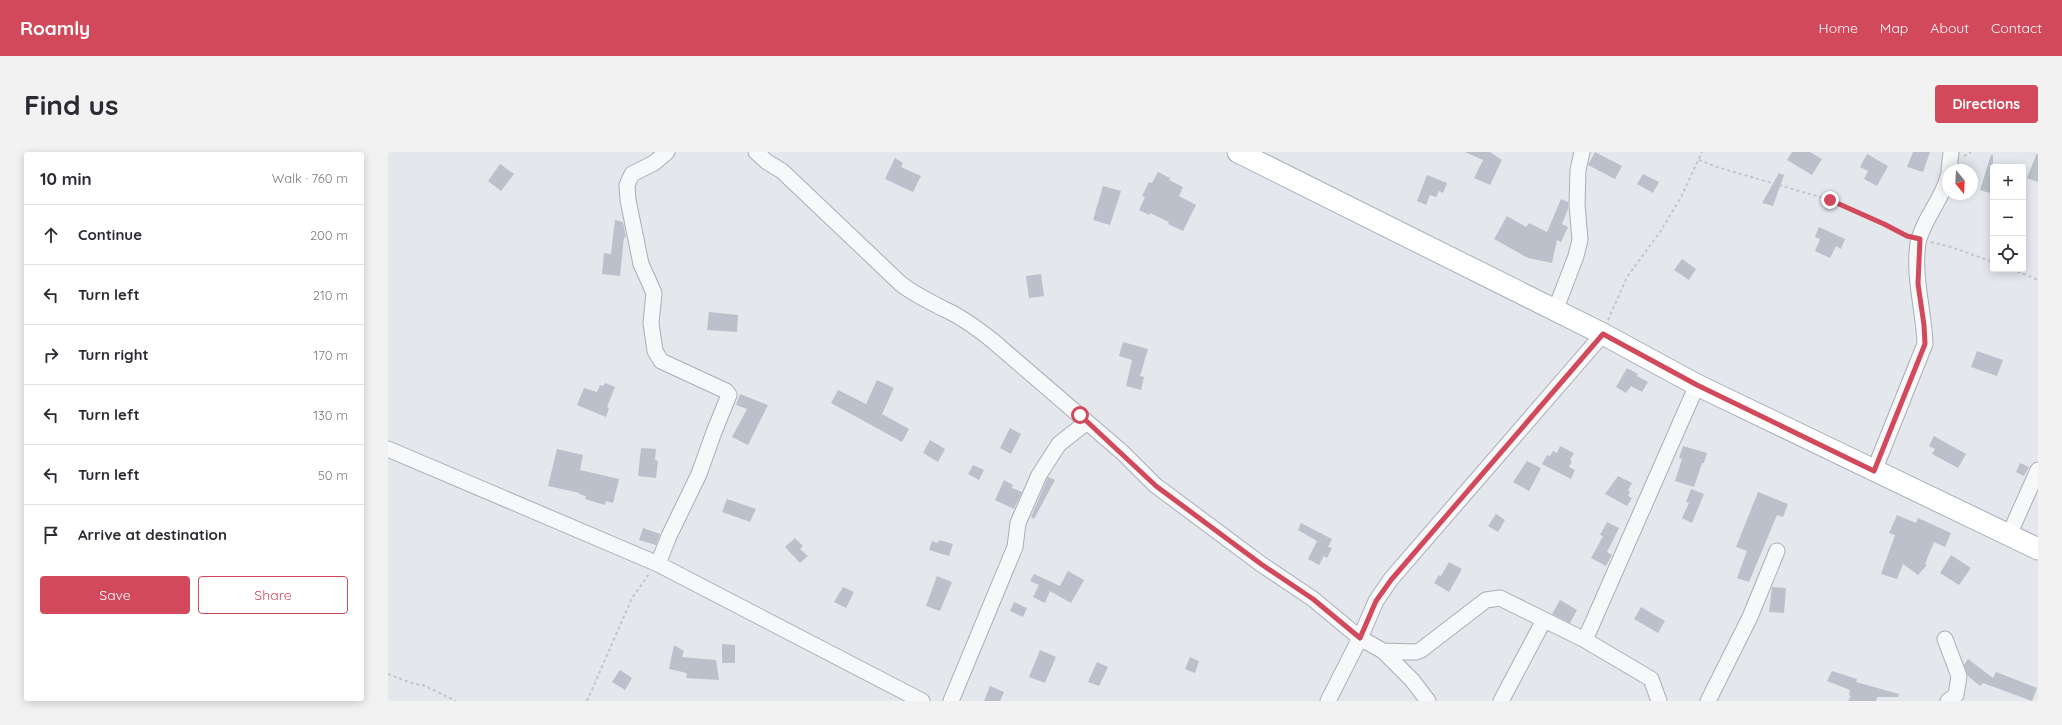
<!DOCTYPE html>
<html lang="en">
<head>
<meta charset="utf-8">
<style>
	:root { --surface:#fff; --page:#f2f2f3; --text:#2b2b33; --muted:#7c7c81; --line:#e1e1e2; --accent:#d1495b }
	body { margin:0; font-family:Quicksand,sans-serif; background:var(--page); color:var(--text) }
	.controls { position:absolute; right:12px; top:12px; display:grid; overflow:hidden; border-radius:4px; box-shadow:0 2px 10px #0003 }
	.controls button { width:36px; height:36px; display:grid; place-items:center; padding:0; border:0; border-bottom:1px solid var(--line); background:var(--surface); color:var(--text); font:20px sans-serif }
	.compass { position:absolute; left:1554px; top:12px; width:36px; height:36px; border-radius:50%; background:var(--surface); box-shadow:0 2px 10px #0003; rotate:162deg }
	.stop { position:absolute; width:12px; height:12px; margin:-9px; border:3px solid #d1495b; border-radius:50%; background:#fff }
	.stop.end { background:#d1495b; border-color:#fff; box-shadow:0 1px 4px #0008 }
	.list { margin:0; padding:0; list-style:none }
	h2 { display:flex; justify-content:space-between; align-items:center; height:52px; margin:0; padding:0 16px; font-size:17px }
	h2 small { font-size:13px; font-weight:400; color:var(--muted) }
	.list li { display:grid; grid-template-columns:26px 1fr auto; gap:12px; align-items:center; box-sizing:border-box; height:60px; padding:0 16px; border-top:1px solid var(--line) }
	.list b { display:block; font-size:15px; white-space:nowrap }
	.list em { font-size:13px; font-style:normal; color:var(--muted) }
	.actions { display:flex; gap:8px; padding:12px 16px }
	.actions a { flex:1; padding:9px 0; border:1px solid var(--accent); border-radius:4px; text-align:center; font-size:14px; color:var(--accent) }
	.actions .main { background:var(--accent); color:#fff }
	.icon { flex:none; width:22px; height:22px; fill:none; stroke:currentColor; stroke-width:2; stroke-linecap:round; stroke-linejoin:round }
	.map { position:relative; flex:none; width:1650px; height:549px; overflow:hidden; border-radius:4px }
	header { display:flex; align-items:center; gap:24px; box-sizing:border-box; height:56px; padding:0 20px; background:var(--accent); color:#fff }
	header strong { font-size:19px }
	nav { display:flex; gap:22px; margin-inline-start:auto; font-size:14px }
	.intro { display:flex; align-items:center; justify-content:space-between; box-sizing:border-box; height:96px; padding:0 24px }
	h1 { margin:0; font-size:28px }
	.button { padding:10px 18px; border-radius:4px; background:var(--accent); color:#fff; font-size:14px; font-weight:700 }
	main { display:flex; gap:24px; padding:0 24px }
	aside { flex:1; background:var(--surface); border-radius:4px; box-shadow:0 2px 10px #0003 }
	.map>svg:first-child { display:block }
	.building { fill:#bbc0ca }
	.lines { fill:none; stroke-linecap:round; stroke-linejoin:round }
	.street-casing { stroke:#a9aeb7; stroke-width:17 }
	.secondary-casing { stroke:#a9aeb7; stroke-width:23 }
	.path { stroke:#c2c5cb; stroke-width:2; stroke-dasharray:3 3; stroke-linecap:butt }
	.street { stroke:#f7f8fa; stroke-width:15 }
	.secondary { stroke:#fff; stroke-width:21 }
	.route { stroke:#d1495b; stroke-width:5 }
</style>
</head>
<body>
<header>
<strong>Roamly</strong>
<nav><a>Home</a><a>Map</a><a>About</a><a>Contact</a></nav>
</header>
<div class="intro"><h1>Find us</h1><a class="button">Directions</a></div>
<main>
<aside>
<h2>10 min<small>Walk · 760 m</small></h2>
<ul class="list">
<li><svg class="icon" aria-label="ahead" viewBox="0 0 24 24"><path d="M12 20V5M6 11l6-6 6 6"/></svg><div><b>Continue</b></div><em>200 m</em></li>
<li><svg class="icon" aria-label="left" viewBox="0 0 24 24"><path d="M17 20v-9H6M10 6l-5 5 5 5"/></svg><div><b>Turn left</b></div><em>210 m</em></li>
<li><svg class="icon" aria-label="right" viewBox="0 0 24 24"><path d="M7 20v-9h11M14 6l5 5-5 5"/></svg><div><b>Turn right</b></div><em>170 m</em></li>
<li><svg class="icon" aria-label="left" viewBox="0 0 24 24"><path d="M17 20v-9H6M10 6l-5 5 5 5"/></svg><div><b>Turn left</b></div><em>130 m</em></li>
<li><svg class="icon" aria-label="left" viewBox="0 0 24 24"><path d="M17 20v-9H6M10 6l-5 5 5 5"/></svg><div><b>Turn left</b></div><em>50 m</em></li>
<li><svg class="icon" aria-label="arrive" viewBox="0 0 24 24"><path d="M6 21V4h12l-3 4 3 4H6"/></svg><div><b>Arrive at destination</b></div></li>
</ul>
<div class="actions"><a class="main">Save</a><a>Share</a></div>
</aside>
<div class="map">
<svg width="1650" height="549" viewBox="0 0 1650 549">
	<rect width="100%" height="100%" fill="#e4e7ec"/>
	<!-- building -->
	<path class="building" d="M 1077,0 L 1102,0 L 1114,8 L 1102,33 L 1086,26 L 1095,8 Z
		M 1207,0 L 1234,14 L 1227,27 L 1200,13 Z
		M 1404,0 L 1422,0 L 1434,7 L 1424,23 L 1399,8 Z
		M 1525,0 L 1542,0 L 1535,20 L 1519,15 Z
		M 1649,1 L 1650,1 L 1650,30 L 1639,26 Z
		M 1479,2 L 1500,14 L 1489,34 L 1476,27 L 1480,19 L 1472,15 Z
		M 1603,3 L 1605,3 L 1605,42 L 1592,38 Z
		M 507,6 L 515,11 L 513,15 L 533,24 L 525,40 L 497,27 Z
		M 112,12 L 126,22 L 113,39 L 100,29 Z
		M 770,20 L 782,26 L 781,28 L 795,35 L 791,44 L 808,53 L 795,79 L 780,72 L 781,70 L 762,61 L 761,63 L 751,58 L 757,45 L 754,44 L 761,30 L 764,31 Z
		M 1391,21 L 1396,23 L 1385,54 L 1374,51 Z
		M 1255,22 L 1271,30 L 1265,41 L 1249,32 Z
		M 1039,23 L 1059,31 L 1055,41 L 1051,39 L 1048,45 L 1042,43 L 1038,53 L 1029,49 Z
		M 715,34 L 733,39 L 722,73 L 705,68 Z
		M 1173,47 L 1180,50 L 1180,57 L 1174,72 L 1180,75 L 1173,90 L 1169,88 L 1164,111 L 1140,106 L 1106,87 L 1119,64 L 1138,75 L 1141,71 L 1159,80 Z
		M 227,68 L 235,70 L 238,86 L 236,85 L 232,124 L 214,122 L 216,101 L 223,102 Z
		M 1431,75 L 1457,87 L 1453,97 L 1448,94 L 1442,106 L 1427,99 L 1432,87 L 1427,85 Z
		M 1294,107 L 1308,117 L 1301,128 L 1286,118 Z
		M 653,122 L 656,144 L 641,146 L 638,124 Z
		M 321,160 L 350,163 L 349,180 L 319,178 Z
		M 735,190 L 760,197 L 752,224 L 756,225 L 753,238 L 738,234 L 744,208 L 731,204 Z
		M 1589,199 L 1615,208 L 1609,224 L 1583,215 Z
		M 1239,216 L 1250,222 L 1249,224 L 1260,230 L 1254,240 L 1243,234 L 1238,241 L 1228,235 Z
		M 489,228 L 506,236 L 494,262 L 521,277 L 514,290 L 443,251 L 450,238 L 478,252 Z
		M 217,231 L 227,235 L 219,255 L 221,256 L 218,265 L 189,253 L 196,236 L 209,240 L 212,233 L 215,234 Z
		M 352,242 L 380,253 L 360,293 L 344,285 L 359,257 L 348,253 Z
		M 622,276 L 633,282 L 623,302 L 612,296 Z
		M 1546,284 L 1578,302 L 1570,316 L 1544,302 L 1547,297 L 1541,294 Z
		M 542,288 L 557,297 L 550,310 L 535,301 Z
		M 1172,294 L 1186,301 L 1182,308 L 1184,309 L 1181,315 L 1187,318 L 1183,327 L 1154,312 L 1159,303 L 1162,304 L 1165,299 L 1169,301 Z
		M 1295,294 L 1319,301 L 1316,311 L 1314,311 L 1306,335 L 1287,329 L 1294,307 L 1291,306 Z
		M 253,296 L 268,297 L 267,308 L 270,309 L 268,326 L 250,324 Z
		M 169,297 L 195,303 L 192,318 L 231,327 L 225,351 L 218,349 L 217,353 L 197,347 L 198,344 L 191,342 L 192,341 L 160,334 Z
		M 1139,309 L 1153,316 L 1141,339 L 1125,330 Z
		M 1632,311 L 1641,315 L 1636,324 L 1628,320 Z
		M 585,313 L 596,318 L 591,328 L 580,322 Z
		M 1230,324 L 1244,331 L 1240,338 L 1242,340 L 1240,344 L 1244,346 L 1239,354 L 1217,342 Z
		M 660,325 L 667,328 L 646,367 L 643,365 Z
		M 616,328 L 625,333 L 624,336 L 634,340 L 626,357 L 607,348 Z
		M 1303,337 L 1316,342 L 1304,371 L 1294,366 L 1301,351 L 1298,350 Z
		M 1370,340 L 1400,352 L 1395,365 L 1389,363 L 1361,430 L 1349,426 L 1359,399 L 1348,395 Z
		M 339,347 L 368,357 L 362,370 L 334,360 Z
		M 1108,362 L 1117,368 L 1110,380 L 1100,374 Z
		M 1509,363 L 1528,371 L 1530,366 L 1563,381 L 1557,395 L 1546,390 L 1537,412 L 1539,413 L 1530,423 L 1515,412 L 1509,427 L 1493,422 L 1507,383 L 1501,381 Z
		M 1219,370 L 1231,376 L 1219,400 L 1224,403 L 1218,414 L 1203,406 L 1215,384 L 1212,383 Z
		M 913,371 L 944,387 L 940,395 L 944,396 L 939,406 L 936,404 L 931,413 L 920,407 L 929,389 L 910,378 Z
		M 255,376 L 272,382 L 268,393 L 251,388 Z
		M 407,386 L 415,394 L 412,397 L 420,404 L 412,411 L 397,395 Z
		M 551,388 L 565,392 L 561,404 L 541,398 L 544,389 L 550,391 Z
		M 1563,403 L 1583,416 L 1571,433 L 1552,421 Z
		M 1061,410 L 1074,417 L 1061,440 L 1046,431 L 1051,423 L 1053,424 Z
		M 680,419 L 696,428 L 683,451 L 662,439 L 657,451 L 645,445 L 651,433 L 642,429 L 646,422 L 672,434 Z
		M 549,424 L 564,430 L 552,459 L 538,454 Z
		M 455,435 L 466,440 L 458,456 L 446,450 Z
		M 1384,435 L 1398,436 L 1396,461 L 1381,460 Z
		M 1172,448 L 1189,458 L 1182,471 L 1164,462 Z
		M 626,450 L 639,456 L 635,465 L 622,459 Z
		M 1253,455 L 1277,469 L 1270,481 L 1246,467 Z
		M 334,492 L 347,493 L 347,511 L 334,511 Z
		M 286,493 L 296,499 L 294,505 L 328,508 L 331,528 L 298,526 L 299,521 L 281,517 Z
		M 652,498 L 668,505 L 657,531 L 641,525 Z
		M 802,505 L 811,509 L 807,521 L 797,517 Z
		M 1580,507 L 1605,526 L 1608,520 L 1649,536 L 1644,549 L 1595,531 L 1592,534 L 1580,524 L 1576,513 Z
		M 709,510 L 720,515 L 711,534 L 700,530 Z
		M 232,518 L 244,526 L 237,538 L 224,530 Z
		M 1444,519 L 1469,527 L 1468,530 L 1511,542 L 1510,545 L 1489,545 L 1488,549 L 1460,549 L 1463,544 L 1461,543 L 1462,538 L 1439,529 Z
		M 602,534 L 616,540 L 612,549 L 596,549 Z"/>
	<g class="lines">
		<!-- street casing -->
		<g class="street-casing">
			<path id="street" d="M 368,0 L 379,10 L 394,19 L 513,132 C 527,143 541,149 556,157 C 574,165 590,177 605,189 L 735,301 L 767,333 L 873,412 L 925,447 L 972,486 L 995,499 L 1024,528 L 1040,549
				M 1561,18 L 1563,0
				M 1167,159 L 1188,104 L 1192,88 L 1189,52 L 1190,18 L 1194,0
				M 0,297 L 270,412 L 534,549
				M 1486,319 L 1537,192 C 1536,159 1525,125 1530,91 C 1535,67 1555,47 1560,24
				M 1621,383 L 1650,318
				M 270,412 L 281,384 L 311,322 L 326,280 L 341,243 L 338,239 L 273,209 L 267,199 L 263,171 L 266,141 L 253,112 L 240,48 L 239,33 L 244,22 L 266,11 L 279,0
				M 1557,487 L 1571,524 L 1568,543 L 1560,549
				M 1197,488 L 1309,233
				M 995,499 L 1028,500 L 1033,498 L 1098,448 L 1112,446 L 1197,488 L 1263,527 L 1271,549
				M 563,549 L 627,395 L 630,371 L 651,323 L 671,292 L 699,270
				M 940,549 L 972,486 L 988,449 L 1003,427 L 1215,182
				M 1113,549 L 1156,468
				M 1320,549 L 1362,465 L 1389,399"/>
		</g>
		<!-- secondary casing -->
		<g class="secondary-casing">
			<path id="secondary" d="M 850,0 L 1215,182 L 1309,233 L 1650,397"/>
		</g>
		<!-- path -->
		<path class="path" d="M 1576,4 L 1583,0
			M 1311,8 L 1329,15 L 1442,48 L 1496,72 L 1518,84
			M 1543,90 L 1563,95 L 1605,110
			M 1624,117 L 1650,128
			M 1220,168 L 1239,125 L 1272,80 L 1293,45 L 1314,0
			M 0,522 L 26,532 L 35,533 L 68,549
			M 199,549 L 244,446 L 261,422"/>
		<!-- street -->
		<use href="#street" class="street"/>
		<!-- secondary -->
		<use href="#secondary" class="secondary"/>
	</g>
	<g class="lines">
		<!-- route -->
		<path class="route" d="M 692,263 L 768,334 L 873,412 L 925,447 L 972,486 L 988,449 L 1003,428 L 1215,182 L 1309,233 L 1486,319 L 1537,192 L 1536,173 L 1530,132 L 1532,87 L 1519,84 L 1496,72 L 1442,48"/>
	</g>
</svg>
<div class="controls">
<button>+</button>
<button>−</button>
<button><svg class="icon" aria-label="locate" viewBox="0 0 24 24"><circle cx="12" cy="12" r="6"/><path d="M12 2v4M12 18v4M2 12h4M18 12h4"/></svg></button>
</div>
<svg class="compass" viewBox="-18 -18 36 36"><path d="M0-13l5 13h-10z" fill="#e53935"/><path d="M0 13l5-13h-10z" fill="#7c7c81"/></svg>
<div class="stop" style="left:692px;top:263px"></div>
<div class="stop end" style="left:1442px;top:48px"></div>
</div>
</main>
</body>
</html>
